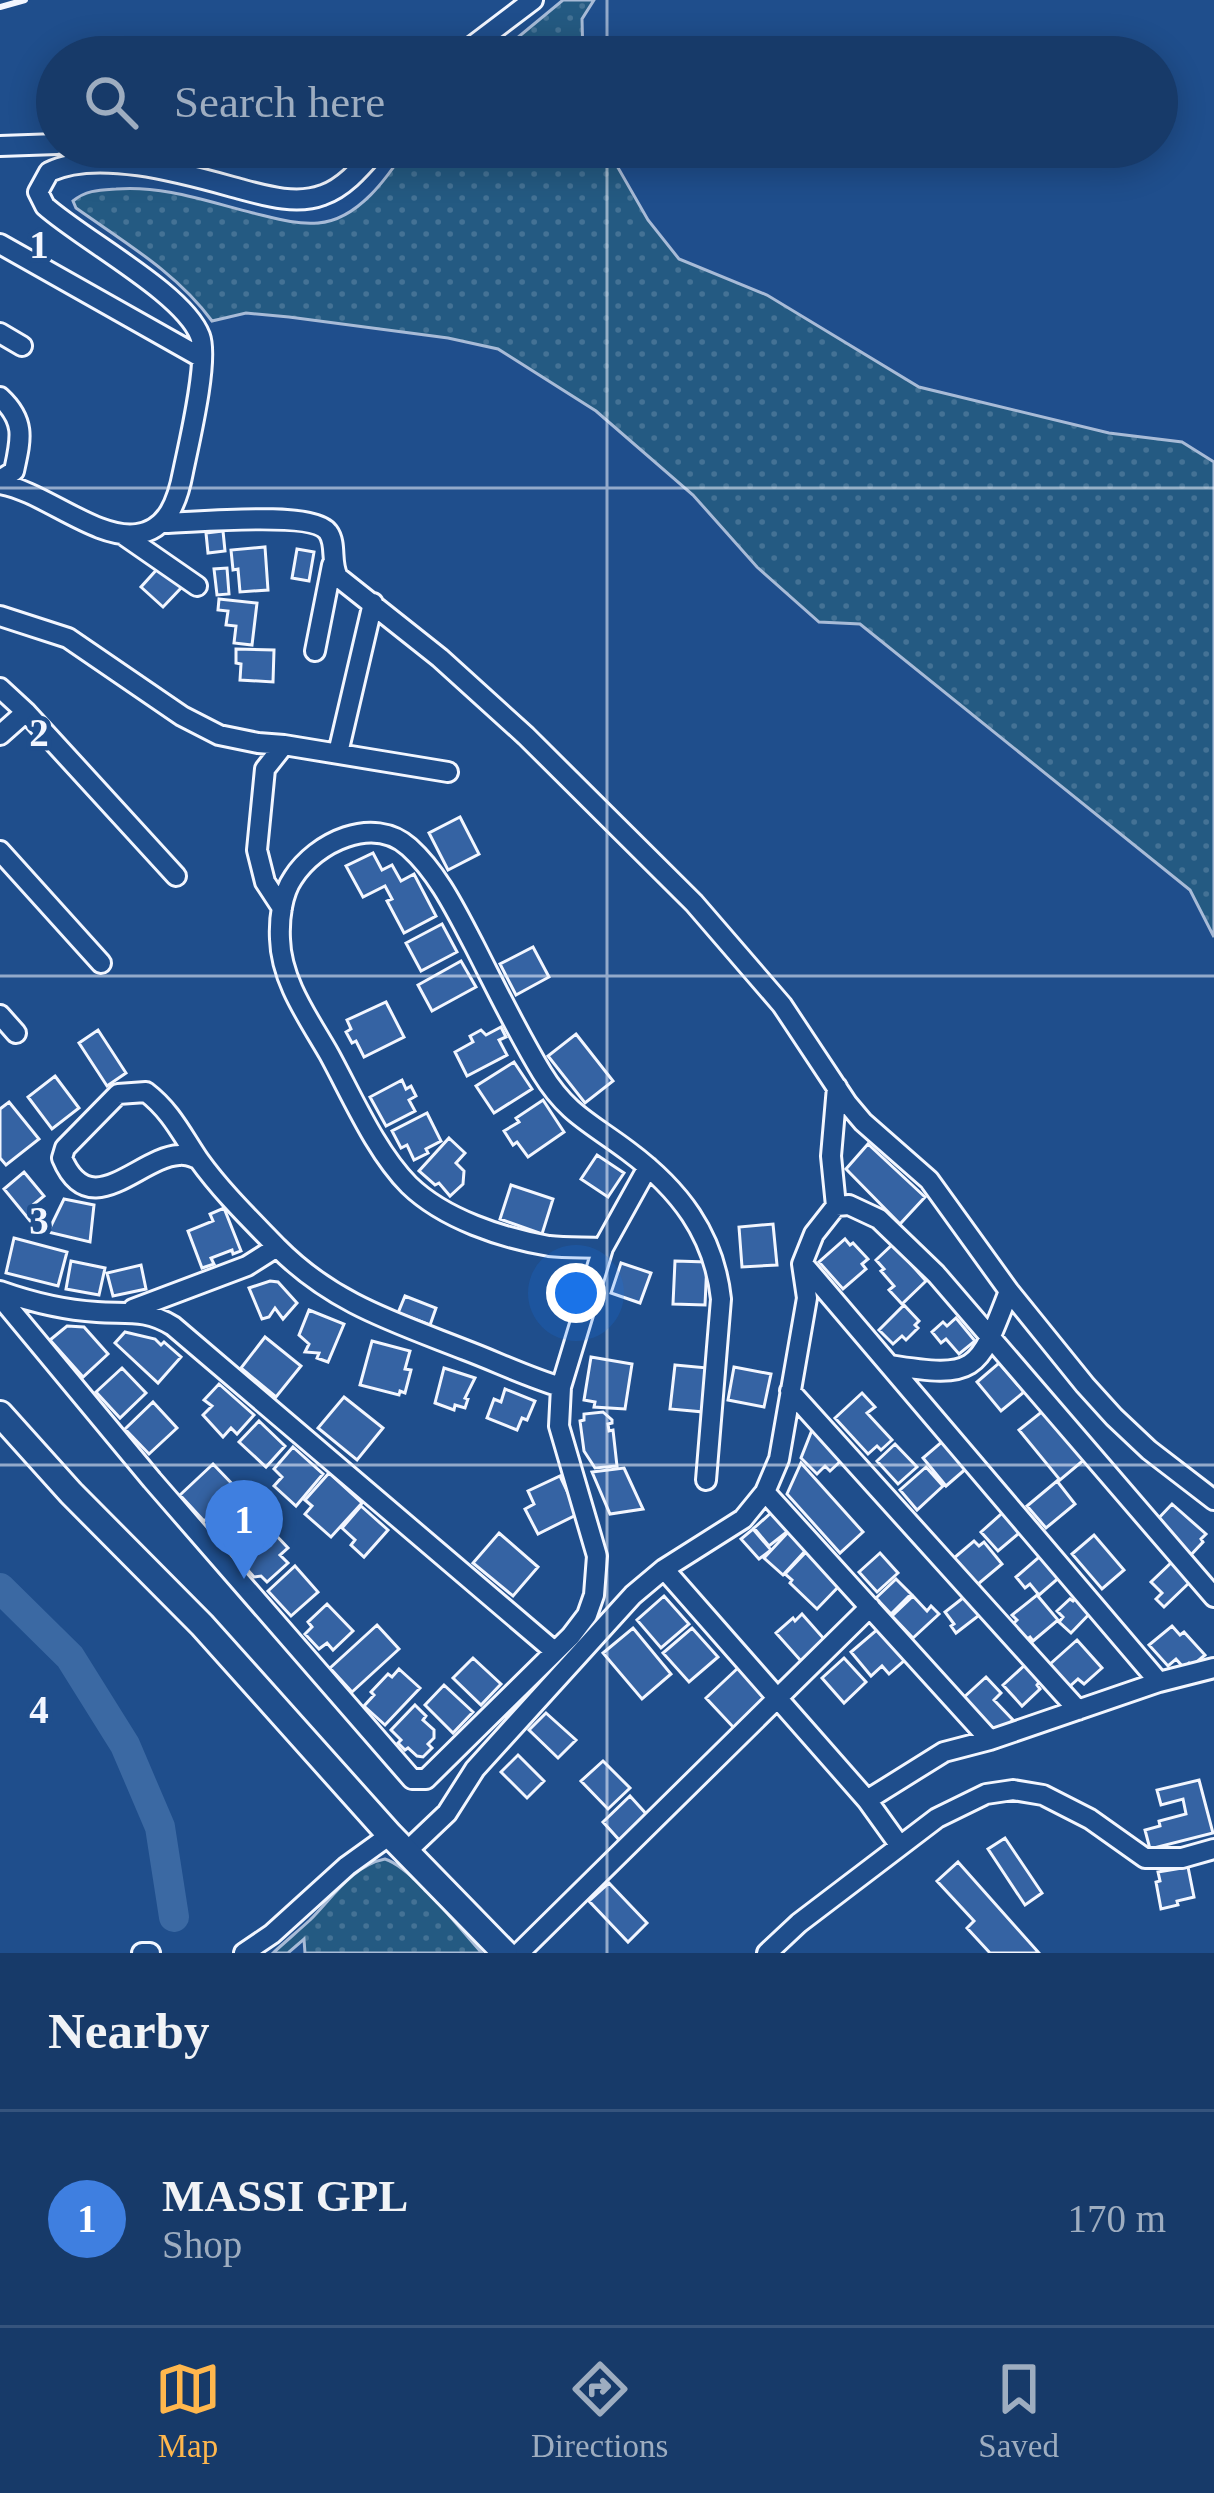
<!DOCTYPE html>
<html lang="en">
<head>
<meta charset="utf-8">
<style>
	:root { --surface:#173a69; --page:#244571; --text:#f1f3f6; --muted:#9eadc0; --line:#36547d; --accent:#ffb74d }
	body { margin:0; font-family:"Times New Roman",serif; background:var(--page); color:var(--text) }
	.you { position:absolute; left:576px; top:1293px; width:42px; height:42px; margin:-30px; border:9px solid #fff; border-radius:50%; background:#1a73e8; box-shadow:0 0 0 18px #1a73e833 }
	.badge { display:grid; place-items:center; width:78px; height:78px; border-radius:50%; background:var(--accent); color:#fff; font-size:39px; font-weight:700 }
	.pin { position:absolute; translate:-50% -99px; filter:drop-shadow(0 3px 6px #0008) }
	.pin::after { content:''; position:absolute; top:63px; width:42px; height:36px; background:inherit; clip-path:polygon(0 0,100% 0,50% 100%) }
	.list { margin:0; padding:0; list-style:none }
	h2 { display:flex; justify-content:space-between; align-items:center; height:156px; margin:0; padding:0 48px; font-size:51px }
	h2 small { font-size:39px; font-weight:400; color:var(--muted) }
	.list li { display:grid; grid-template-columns:78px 1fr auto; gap:36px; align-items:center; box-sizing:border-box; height:216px; padding:0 48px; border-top:3px solid var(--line) }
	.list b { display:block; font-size:45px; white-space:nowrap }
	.list p { margin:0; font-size:39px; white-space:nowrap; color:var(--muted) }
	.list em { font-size:39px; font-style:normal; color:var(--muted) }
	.icon { flex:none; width:66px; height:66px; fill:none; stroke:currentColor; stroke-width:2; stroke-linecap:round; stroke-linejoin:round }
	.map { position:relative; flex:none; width:1214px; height:1953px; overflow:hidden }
	.search { position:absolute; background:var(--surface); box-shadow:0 6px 30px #0003; left:36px; right:36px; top:36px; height:132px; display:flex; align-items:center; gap:30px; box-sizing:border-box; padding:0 42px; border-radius:66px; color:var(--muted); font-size:45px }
	.sheet { height:372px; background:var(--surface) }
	nav { display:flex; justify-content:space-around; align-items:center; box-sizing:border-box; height:168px; border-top:3px solid var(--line); background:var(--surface); font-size:33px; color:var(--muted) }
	nav a { display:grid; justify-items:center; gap:6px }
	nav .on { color:var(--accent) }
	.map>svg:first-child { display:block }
	.grass { fill:url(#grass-dots); stroke:#a8bbd7; stroke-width:3 }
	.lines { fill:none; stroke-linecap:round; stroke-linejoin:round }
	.river { stroke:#3b69a3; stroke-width:30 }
	.building { fill:#3563a3; stroke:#f2f6ff; stroke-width:3 }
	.minor-casing { stroke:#f2f6ff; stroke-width:24 }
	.major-casing { stroke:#f2f6ff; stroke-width:30 }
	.minor { stroke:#1f4e8c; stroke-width:18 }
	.major { stroke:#1f4e8c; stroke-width:24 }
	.wall { stroke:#f2f6ff; stroke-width:6 }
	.grid { fill:none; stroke:#f2f6ff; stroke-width:3; stroke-opacity:0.55 }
	.grid-label { font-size:39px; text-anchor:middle; font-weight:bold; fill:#f2f6ff; stroke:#1f4e8c; stroke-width:9; stroke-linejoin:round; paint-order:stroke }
</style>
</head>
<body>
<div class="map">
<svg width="1214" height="1953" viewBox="0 0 1214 1953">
	<defs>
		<pattern id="grass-dots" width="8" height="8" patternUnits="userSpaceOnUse" patternTransform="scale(3)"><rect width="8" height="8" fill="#245a82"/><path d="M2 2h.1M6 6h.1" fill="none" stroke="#447295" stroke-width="1.8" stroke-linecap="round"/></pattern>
	</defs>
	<rect width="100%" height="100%" fill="#1f4e8c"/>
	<!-- grass -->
	<path class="grass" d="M 563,0 L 594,0 L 582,19 L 583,57 L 494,57 Z
		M 407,147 L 609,147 L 613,159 L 648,220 L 679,259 L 767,295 L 919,387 L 1109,433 L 1182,442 L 1214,462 L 1214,937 L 1190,890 L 860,624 L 819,622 L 757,567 L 693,495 L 596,411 L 498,349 L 448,338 L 289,317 L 246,313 L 212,321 C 177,273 124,242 76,208 L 73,201 C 86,190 100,190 116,189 C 162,185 209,202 253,213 C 274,218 296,225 318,223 C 358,220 388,177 407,147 Z
		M 385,1859 C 413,1868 460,1929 482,1953 L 305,1953 L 304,1939 L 288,1953 L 273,1953 C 285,1942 298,1931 310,1920 C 332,1898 353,1865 385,1859 Z"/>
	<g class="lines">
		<!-- river -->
		<path class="river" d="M 0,1588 L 70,1657 L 125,1745 L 160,1827 L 174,1917"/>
	</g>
	<!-- building -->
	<path class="building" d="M 223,531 L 225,551 L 208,553 L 206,533 Z
		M 265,547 L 268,590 L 240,592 L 238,569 L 233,570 L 231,550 Z
		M 297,549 L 314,552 L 309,581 L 292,578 Z
		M 160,566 L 182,587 L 163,607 L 141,587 Z
		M 227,568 L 229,594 L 217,595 L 214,569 Z
		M 219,599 L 257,603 L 252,645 L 234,643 L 236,626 L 226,625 L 228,611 L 218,610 Z
		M 236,649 L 274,650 L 273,682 L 240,680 L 241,664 L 236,663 Z
		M 460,817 L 479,854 L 448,870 L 429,833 Z
		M 373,853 L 382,870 L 392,865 L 401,881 L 414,874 L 436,916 L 404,933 L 387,901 L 392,899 L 385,886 L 363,897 L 346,866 Z
		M 442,924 L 457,952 L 421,971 L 406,943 Z
		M 533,947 L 549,977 L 516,995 L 500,964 Z
		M 461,961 L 476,987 L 432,1011 L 418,985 Z
		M 386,1002 L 404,1037 L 364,1057 L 356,1041 L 352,1043 L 346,1032 L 351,1029 L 347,1020 Z
		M 501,1027 L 506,1037 L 499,1040 L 507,1055 L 467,1076 L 455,1052 L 473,1042 L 470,1036 L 481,1030 L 486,1035 Z
		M 98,1030 L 126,1073 L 107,1086 L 79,1043 Z
		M 576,1034 L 613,1081 L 585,1103 L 548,1056 Z
		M 514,1062 L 532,1089 L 494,1113 L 476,1086 Z
		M 55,1076 L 79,1108 L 52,1129 L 28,1097 Z
		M 402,1080 L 406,1089 L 411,1086 L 416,1096 L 409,1100 L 415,1111 L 386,1126 L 370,1097 Z
		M 543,1100 L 564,1132 L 528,1157 L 517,1142 L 513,1145 L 504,1131 L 519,1122 L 516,1118 Z
		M 9,1102 L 39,1139 L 6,1165 L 0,1158 L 0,1109 Z
		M 427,1113 L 441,1141 L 426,1149 L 428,1153 L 414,1160 L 407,1145 L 401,1148 L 392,1131 Z
		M 449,1138 L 465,1153 L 456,1163 L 464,1171 L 463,1184 L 450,1196 L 439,1183 L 435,1185 L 419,1171 Z
		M 868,1144 L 925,1197 L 900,1224 L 846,1169 Z
		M 597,1155 L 624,1173 L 608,1197 L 581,1179 Z
		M 24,1172 L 44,1196 L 34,1204 L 37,1209 L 37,1216 L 31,1222 L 4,1189 Z
		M 511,1185 L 553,1199 L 542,1234 L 500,1219 Z
		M 64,1199 L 94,1205 L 90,1242 L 48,1232 Z
		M 224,1208 L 241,1251 L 233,1254 L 232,1250 L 211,1258 L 214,1264 L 202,1268 L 188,1231 L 213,1221 L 210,1214 Z
		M 773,1224 L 777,1265 L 742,1267 L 739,1227 Z
		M 14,1238 L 67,1252 L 58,1286 L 6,1273 Z
		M 845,1239 L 850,1245 L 853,1243 L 868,1259 L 862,1264 L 866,1269 L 843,1289 L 819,1262 Z
		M 893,1244 L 926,1281 L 902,1304 L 889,1290 L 894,1286 L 881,1271 L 884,1269 L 876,1260 Z
		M 71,1261 L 105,1268 L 99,1295 L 66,1289 Z
		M 675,1261 L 707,1262 L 705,1305 L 673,1304 Z
		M 621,1263 L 651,1273 L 640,1303 L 611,1293 Z
		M 141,1265 L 146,1289 L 113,1296 L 107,1273 Z
		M 270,1281 L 278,1282 L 297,1303 L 283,1319 L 275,1308 L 269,1317 L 262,1319 L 249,1288 Z
		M 405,1296 L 436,1308 L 430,1325 L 398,1313 Z
		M 904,1305 L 919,1321 L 915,1325 L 918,1328 L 906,1340 L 902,1336 L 893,1344 L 879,1330 Z
		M 309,1310 L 344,1324 L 328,1362 L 317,1358 L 319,1353 L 305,1352 L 309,1344 L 299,1335 Z
		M 956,1318 L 975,1341 L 959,1354 L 946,1339 L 941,1343 L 932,1332 L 943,1322 L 947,1326 Z
		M 67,1326 L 84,1327 L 108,1354 L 83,1377 L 50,1340 Z
		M 125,1332 L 155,1339 L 161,1345 L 164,1342 L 181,1357 L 158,1383 L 115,1343 Z
		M 265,1337 L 301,1366 L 276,1397 L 241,1368 Z
		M 372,1341 L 410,1351 L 405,1369 L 411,1370 L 405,1393 L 400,1391 L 399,1395 L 360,1385 Z
		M 591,1357 L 632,1364 L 625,1409 L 594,1407 L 595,1402 L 584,1400 Z
		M 999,1363 L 1024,1392 L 1001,1411 L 977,1382 Z
		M 675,1365 L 708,1368 L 704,1412 L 670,1409 Z
		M 734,1367 L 771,1374 L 764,1407 L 728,1400 Z
		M 122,1368 L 146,1393 L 120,1418 L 96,1392 Z
		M 444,1368 L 475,1378 L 465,1398 L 468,1399 L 465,1408 L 455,1405 L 454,1410 L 435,1403 Z
		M 219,1384 L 254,1415 L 237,1434 L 231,1428 L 223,1437 L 203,1415 L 212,1406 L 204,1400 Z
		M 505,1389 L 535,1401 L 527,1420 L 522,1418 L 517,1430 L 487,1418 L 494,1399 L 501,1402 Z
		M 862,1393 L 875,1407 L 867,1413 L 892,1440 L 881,1450 L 877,1446 L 868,1454 L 835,1418 Z
		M 344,1397 L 383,1428 L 357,1460 L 318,1428 Z
		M 153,1402 L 177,1428 L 149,1454 L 125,1429 Z
		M 1044,1410 L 1085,1459 L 1060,1480 L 1019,1430 Z
		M 603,1412 L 612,1420 L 612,1423 L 608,1424 L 609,1431 L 613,1430 L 617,1466 L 595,1468 L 584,1451 L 580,1421 L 584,1420 L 584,1414 Z
		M 259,1421 L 285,1446 L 266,1467 L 239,1442 Z
		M 814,1425 L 845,1457 L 830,1471 L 825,1466 L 817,1474 L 801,1458 Z
		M 944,1440 L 968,1467 L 946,1486 L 923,1458 Z
		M 895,1444 L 917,1467 L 898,1484 L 877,1461 Z
		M 293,1447 L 323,1474 L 296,1506 L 274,1486 L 282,1477 L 274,1469 Z
		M 801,1463 L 863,1532 L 840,1553 L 787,1494 Z
		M 213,1464 L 238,1490 L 204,1521 L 180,1495 Z
		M 926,1467 L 943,1486 L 917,1510 L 900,1490 Z
		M 624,1468 L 643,1509 L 610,1514 L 592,1472 Z
		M 329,1473 L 362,1503 L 331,1537 L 305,1514 L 312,1506 L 305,1500 Z
		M 560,1476 L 578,1514 L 538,1534 L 525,1509 L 534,1504 L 528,1491 Z
		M 1057,1481 L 1075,1504 L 1046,1528 L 1027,1506 Z
		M 1172,1504 L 1206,1534 L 1201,1539 L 1203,1542 L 1188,1558 L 1155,1522 Z
		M 361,1506 L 388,1530 L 364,1557 L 351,1545 L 355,1540 L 342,1528 Z
		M 1008,1508 L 1025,1528 L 998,1551 L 981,1532 Z
		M 772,1512 L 788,1531 L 769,1546 L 754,1528 Z
		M 753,1529 L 771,1550 L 759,1559 L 741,1539 Z
		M 791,1529 L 806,1542 L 802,1547 L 806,1550 L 783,1575 L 764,1558 Z
		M 271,1530 L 288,1548 L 280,1555 L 288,1563 L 267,1582 L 261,1576 L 254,1577 L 239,1560 Z
		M 499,1533 L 538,1567 L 513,1596 L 473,1563 Z
		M 1094,1535 L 1124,1570 L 1102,1589 L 1072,1554 Z
		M 974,1541 L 979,1546 L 984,1542 L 1002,1564 L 977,1585 L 954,1558 Z
		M 1046,1551 L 1061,1576 L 1039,1595 L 1030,1584 L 1025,1588 L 1016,1577 Z
		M 806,1552 L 841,1584 L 817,1609 L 790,1583 L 792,1580 L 785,1574 Z
		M 880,1553 L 898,1573 L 877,1592 L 859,1572 Z
		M 1172,1562 L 1190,1582 L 1164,1607 L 1156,1599 L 1162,1593 L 1151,1582 Z
		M 295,1566 L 318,1592 L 291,1616 L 268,1591 Z
		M 896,1579 L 911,1594 L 891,1614 L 876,1598 Z
		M 968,1594 L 982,1613 L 956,1633 L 951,1626 L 954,1624 L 945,1612 Z
		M 1080,1594 L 1095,1608 L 1071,1633 L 1059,1622 L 1063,1617 L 1057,1611 L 1070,1599 L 1073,1601 Z
		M 1037,1595 L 1058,1620 L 1033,1641 L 1030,1637 L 1026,1640 L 1013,1624 L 1017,1620 L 1012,1615 Z
		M 664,1596 L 689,1624 L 661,1648 L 637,1620 Z
		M 913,1596 L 927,1611 L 931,1606 L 939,1614 L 913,1638 L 892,1616 Z
		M 327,1604 L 353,1631 L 333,1650 L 327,1643 L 319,1649 L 305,1634 L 312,1627 L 308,1622 Z
		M 802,1614 L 825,1640 L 801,1661 L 776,1633 L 793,1618 L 795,1621 Z
		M 377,1625 L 399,1649 L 352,1692 L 330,1668 Z
		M 1172,1626 L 1180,1635 L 1184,1632 L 1205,1655 L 1192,1666 L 1189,1663 L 1184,1668 L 1176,1659 L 1168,1666 L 1149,1645 Z
		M 633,1628 L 671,1674 L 642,1699 L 603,1653 Z
		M 692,1628 L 718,1657 L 689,1682 L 663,1653 Z
		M 879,1628 L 906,1659 L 889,1674 L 882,1666 L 871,1676 L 851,1652 Z
		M 1077,1640 L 1102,1668 L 1084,1684 L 1078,1679 L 1069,1687 L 1049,1665 Z
		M 473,1658 L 501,1684 L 481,1705 L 453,1678 Z
		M 844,1658 L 866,1682 L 844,1703 L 822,1678 Z
		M 1026,1664 L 1041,1680 L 1037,1685 L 1040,1689 L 1022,1706 L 1003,1685 Z
		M 739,1667 L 767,1697 L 734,1728 L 706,1698 Z
		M 399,1669 L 420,1688 L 385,1725 L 364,1706 L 374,1695 L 371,1692 L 388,1674 L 392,1677 Z
		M 986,1677 L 1001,1693 L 994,1700 L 1013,1720 L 996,1735 L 962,1699 Z
		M 444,1685 L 473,1712 L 453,1733 L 425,1705 Z
		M 415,1705 L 426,1716 L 423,1720 L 434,1730 L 434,1738 L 428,1744 L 432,1748 L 423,1757 L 417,1756 L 408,1748 L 405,1750 L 398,1743 L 401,1740 L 391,1730 Z
		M 546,1713 L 576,1740 L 558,1758 L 529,1730 Z
		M 518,1755 L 544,1781 L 527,1798 L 501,1772 Z
		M 603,1761 L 630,1788 L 608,1809 L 581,1781 Z
		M 1199,1780 L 1213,1833 L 1150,1849 L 1145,1830 L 1160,1826 L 1159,1821 L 1186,1814 L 1183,1799 L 1161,1805 L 1157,1790 Z
		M 630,1796 L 649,1817 L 622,1843 L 603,1822 Z
		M 1005,1838 L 1042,1893 L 1025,1905 L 988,1849 Z
		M 958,1862 L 1039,1953 L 990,1953 L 967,1928 L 974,1921 L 937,1881 Z
		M 1188,1867 L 1194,1897 L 1177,1901 L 1178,1905 L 1161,1909 L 1156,1882 L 1160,1881 L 1158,1872 Z
		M 609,1883 L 647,1923 L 628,1942 L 589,1901 Z"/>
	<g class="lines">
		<!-- minor casing -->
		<g class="minor-casing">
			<path id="minor" d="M 458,57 L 533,0
				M 0,146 L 57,144
				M 133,147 L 165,168
				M 0,244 L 202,358
				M 0,333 L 22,346
				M 0,397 C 26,421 21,439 14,471 L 0,480
				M 0,484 C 43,491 96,540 137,534 C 168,530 178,499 183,472 C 189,443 209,360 200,336 C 184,293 83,240 45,206 L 38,192 L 49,172 C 99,148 189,175 240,189 C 266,196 297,205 323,195 C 346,187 363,165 379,147
				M 161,523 C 191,523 313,510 328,532 C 337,544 330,562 338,577 L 440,658 L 526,736 L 694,903 L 782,1005 L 847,1103 L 863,1122 L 929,1180 L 1009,1291 L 1085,1385 L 1114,1417 L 1149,1450 L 1214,1500
				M 122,534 L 197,586
				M 0,616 L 68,638 L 182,716 L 219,735 L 258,743 L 284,745 L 448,772
				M 315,651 L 332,565
				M 0,688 L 26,712 L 176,876
				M 0,735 L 26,712
				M 338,753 L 373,603
				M 0,851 L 101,963
				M 282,908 L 265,882 L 257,850 L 265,769 L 284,745
				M 0,1015 L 16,1033
				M 198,1159 C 192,1157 186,1154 179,1155 C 139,1157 90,1225 62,1158 L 65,1148 L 118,1094 L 146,1092 C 171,1111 182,1135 199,1160 C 222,1192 250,1219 277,1247
				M 836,1206 L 831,1156 L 837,1087
				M 603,1248 C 586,1247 567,1248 549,1246 C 502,1238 444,1219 409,1185 C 376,1152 352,1096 329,1054 C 309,1019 281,981 280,939 C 279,919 282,894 293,878 C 316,842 373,815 409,847 C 438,873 456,911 474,945 C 496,988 517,1032 542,1073 C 567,1114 591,1123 628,1151 C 679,1189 714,1234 721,1299 L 706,1480
				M 804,1265 L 1159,1682
				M 0,1291 C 31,1302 64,1310 97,1312 C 127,1314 146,1309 173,1326 L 553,1650
				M 0,1297 L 152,1480 L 412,1779 L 426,1779 L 571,1636 L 587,1615 L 594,1595 L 597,1556 L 559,1426 L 561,1387 L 603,1248 L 648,1167
				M 133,1309 L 247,1266 L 277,1247 C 332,1303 394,1322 465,1350 C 497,1362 527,1377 561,1387
				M 889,1365 C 977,1379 978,1372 1009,1291
				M 790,1391 L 1078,1710
				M 765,1492 L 990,1740
				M 664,1569 L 867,1800 L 900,1846
				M 867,1800 L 944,1752 L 990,1740 L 1159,1682 L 1214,1668
				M 406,1852 L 447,1813 L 475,1769 L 633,1595 L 664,1569 L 743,1519 L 765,1492 L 779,1459 L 807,1298 L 802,1264 L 814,1234 L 836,1206 L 849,1205 L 879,1219 L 936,1274 L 1214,1597
				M 142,1953 L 150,1953
				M 244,1953 L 272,1934 L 347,1866 L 390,1835
				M 519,1953 L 870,1607
				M 767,1953 L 799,1923 L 937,1818 L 986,1794 L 1013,1790 L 1043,1795 L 1090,1819 L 1145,1858 L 1182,1858 L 1214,1849"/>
		</g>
		<!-- major casing -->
		<g class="major-casing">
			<path id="major" d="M 0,1414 L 71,1493 L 202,1625 L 390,1835 L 505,1953"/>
		</g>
		<!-- minor -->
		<use href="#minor" class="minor"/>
		<!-- major -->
		<use href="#major" class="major"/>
		<!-- wall -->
		<path class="wall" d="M 0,7 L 25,0"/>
	</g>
	<!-- grid -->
	<path class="grid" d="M 607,0 L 607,57M 607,147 L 607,1953M 0,488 L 1214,488M 0,976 L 1214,976M 0,1465 L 1214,1465"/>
	<g class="grid-label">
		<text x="39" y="258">1</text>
		<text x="39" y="746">2</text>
		<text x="39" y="1234">3</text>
		<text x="39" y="1723">4</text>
	</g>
</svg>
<div class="you"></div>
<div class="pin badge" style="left:244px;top:1579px;background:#3f7fe0">1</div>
<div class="search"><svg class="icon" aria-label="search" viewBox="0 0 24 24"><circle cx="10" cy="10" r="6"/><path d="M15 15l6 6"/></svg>Search here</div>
</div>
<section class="sheet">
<h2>Nearby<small></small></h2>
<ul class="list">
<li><span class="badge" style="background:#3f7fe0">1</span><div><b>MASSI GPL</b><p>Shop</p></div><em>170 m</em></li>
</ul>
</section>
<nav>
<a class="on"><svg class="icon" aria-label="map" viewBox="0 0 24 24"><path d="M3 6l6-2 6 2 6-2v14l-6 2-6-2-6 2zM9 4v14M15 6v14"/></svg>Map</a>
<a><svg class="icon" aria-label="directions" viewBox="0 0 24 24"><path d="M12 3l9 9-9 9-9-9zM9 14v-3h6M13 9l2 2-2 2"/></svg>Directions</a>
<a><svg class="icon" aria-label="saved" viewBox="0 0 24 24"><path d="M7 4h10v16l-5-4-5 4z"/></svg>Saved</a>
</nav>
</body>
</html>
